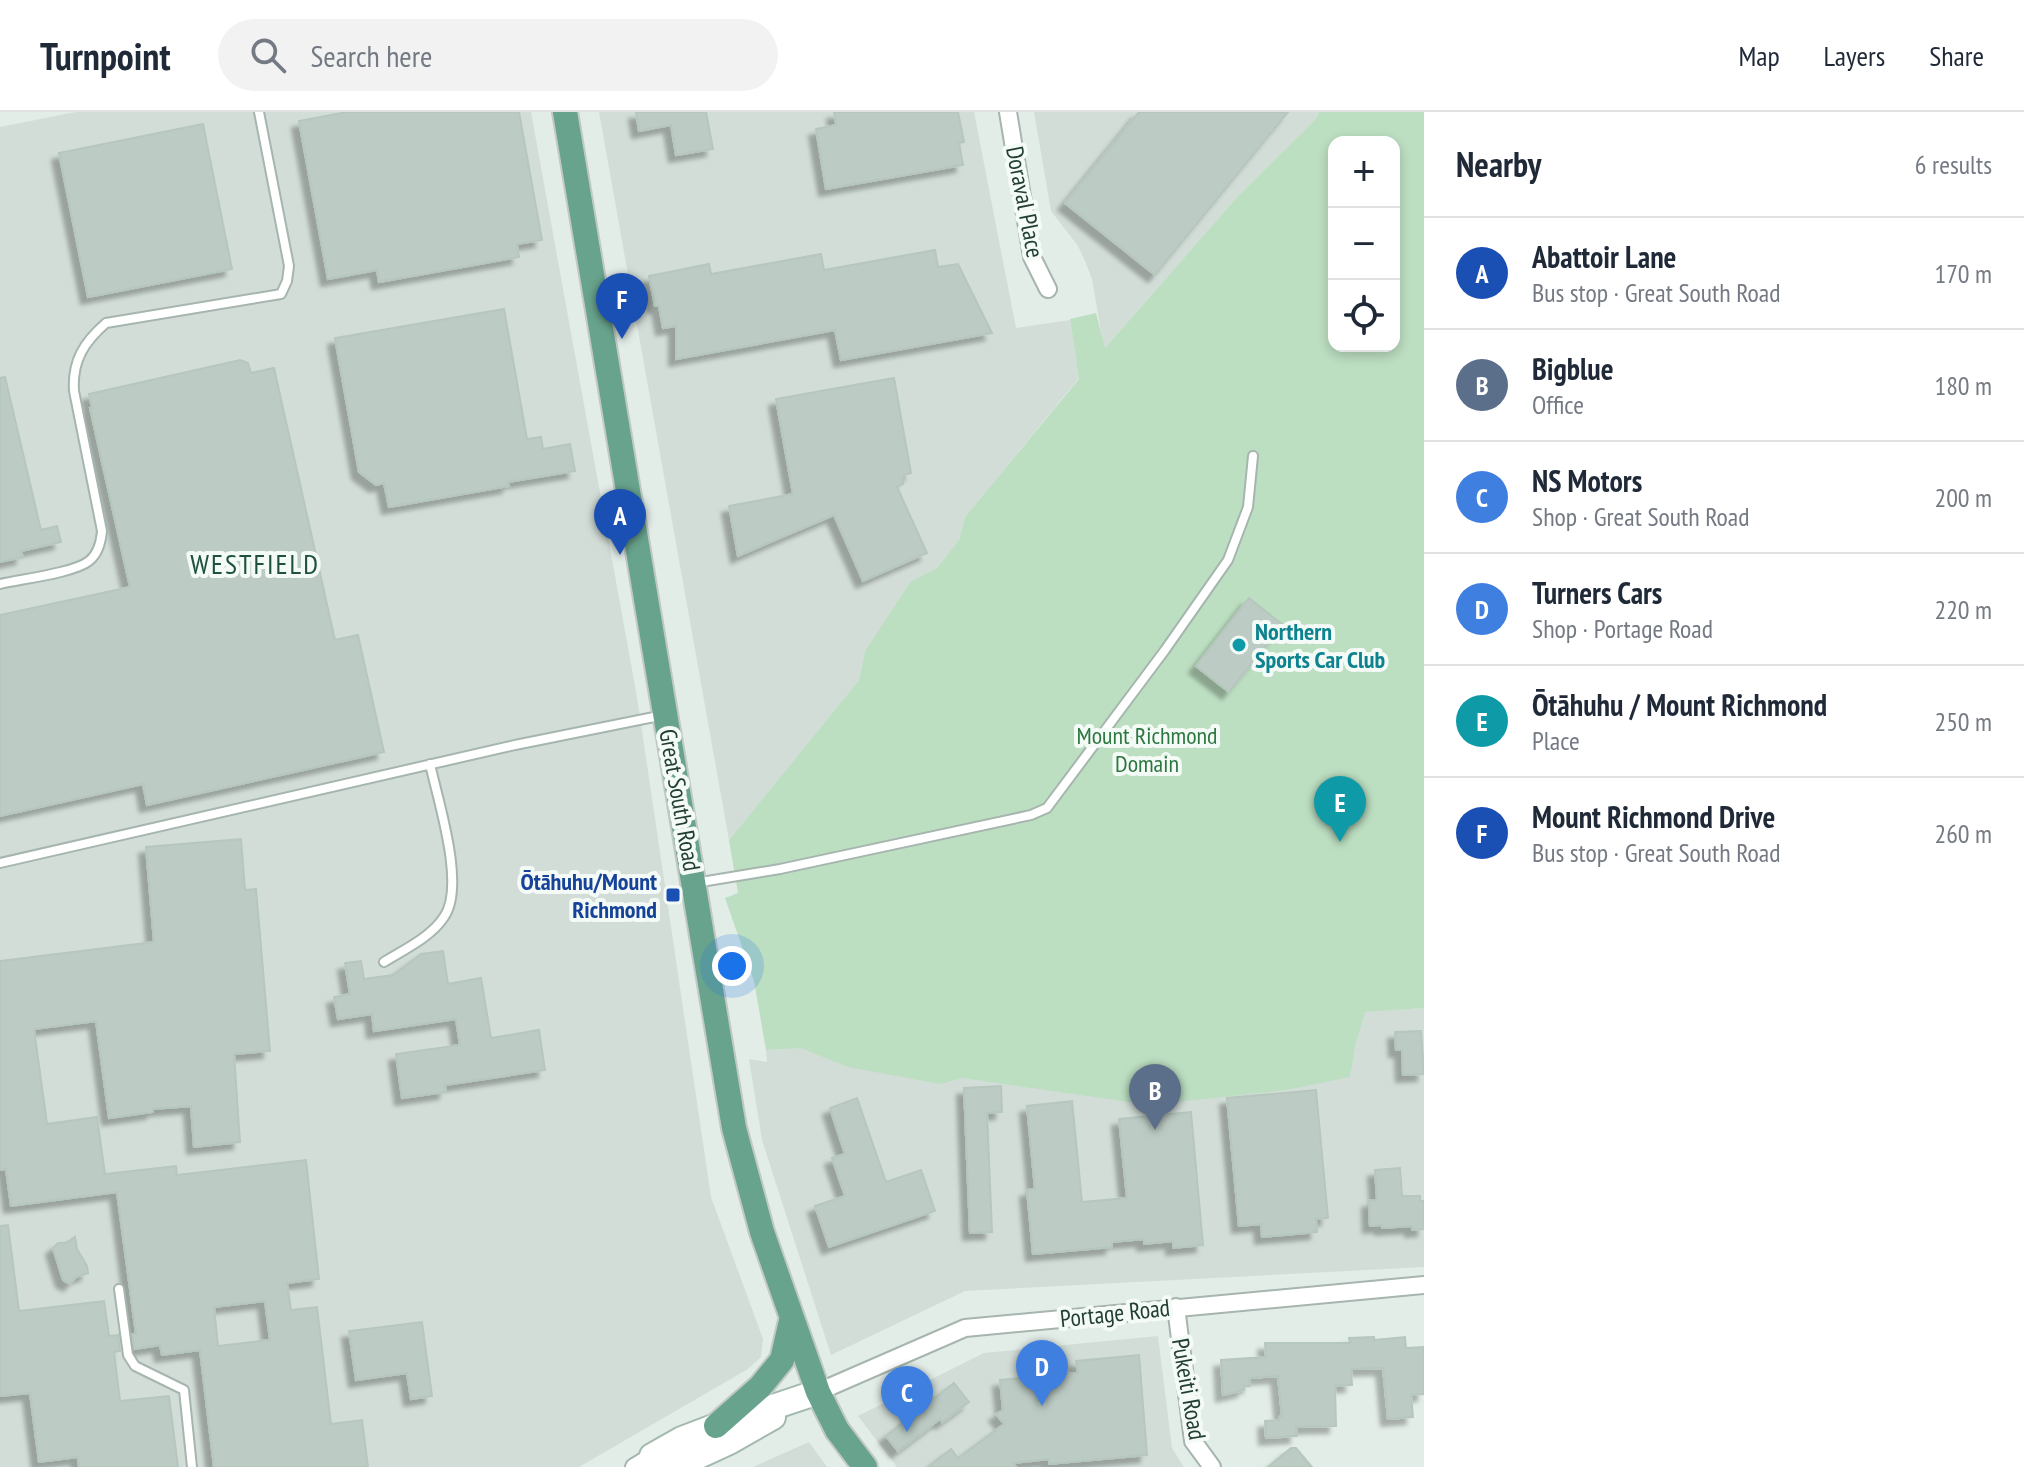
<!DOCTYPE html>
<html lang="en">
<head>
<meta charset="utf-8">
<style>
	:root { --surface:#fff; --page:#f2f2f3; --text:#1f2937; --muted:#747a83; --line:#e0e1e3; --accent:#7e4848 }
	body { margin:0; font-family:"PT Sans Narrow",sans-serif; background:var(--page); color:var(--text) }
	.controls { position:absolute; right:24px; top:24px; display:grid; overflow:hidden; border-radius:16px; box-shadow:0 4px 12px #0003 }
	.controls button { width:72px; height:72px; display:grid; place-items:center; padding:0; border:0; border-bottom:2px solid var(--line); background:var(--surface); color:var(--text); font:40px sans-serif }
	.you { position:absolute; left:732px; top:854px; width:28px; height:28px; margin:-20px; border:6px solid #fff; border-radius:50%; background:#1a73e8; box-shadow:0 0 0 12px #1a73e833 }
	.badge { display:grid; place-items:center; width:52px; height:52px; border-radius:50%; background:var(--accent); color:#fff; font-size:26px; font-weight:700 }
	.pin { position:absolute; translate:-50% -66px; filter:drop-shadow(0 2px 4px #0008) }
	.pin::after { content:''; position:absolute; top:42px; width:28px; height:24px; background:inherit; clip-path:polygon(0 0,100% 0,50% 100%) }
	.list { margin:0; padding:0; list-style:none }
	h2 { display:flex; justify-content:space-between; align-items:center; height:104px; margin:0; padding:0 32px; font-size:34px }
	h2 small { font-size:26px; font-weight:400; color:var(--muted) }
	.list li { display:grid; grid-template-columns:52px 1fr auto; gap:24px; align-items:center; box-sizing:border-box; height:112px; padding:0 32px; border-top:2px solid var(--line) }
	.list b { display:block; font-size:30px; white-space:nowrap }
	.list p { margin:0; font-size:26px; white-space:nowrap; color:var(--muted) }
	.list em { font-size:26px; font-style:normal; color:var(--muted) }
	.icon { flex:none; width:44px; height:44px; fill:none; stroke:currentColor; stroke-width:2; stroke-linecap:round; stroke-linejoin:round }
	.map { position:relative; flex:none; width:1424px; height:1355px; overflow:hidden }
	header { display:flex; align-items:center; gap:48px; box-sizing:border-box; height:112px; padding:0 40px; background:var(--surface); border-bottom:2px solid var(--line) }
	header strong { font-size:38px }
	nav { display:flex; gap:44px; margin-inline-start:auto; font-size:28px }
	.search { width:560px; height:72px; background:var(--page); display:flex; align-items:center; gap:20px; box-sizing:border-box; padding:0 28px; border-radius:44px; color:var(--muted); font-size:30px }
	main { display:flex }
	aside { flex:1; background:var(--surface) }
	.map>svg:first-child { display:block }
	.built { fill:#d2ddd7 }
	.green { fill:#bcdec1; fill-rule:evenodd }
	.building { fill:#bccbc3; stroke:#b6c7be; stroke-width:2; fill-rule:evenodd; filter:url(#shadow) }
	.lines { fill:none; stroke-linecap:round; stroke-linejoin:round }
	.lane-casing { stroke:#a6b5ae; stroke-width:12 }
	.street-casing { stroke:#a6b5ae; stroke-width:20 }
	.secondary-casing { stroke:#a2b9ae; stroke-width:28 }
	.primary-casing { stroke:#c1c9c6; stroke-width:28 }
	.lane { stroke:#fff; stroke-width:8 }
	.street { stroke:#fff; stroke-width:16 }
	.secondary { stroke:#fff; stroke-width:24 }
	.primary { stroke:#68a38d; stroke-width:24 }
	.culture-dot { fill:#0f9aa8; stroke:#f4faf6; stroke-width:3 }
	.transit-dot { fill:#1a4fb4; stroke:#f4faf6; stroke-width:3 }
	.labels { text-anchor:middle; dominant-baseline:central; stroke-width:8; stroke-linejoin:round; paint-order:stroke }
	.street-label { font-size:24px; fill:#233f34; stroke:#f4faf6 }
	.culture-label { font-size:24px; font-weight:bold; fill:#0d838f; stroke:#f4faf6; text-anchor:start }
	.park-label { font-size:24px; fill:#2c7740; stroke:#f4faf6 }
	.transit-label { font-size:24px; font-weight:bold; fill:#164399; stroke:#f4faf6; text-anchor:end }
	.quarter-label { font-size:28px; letter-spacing:2px; fill:#1e523f; stroke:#f4faf6 }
</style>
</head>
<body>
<header>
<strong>Turnpoint</strong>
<div class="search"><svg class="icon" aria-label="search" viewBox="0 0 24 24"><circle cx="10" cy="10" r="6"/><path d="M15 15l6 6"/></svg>Search here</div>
<nav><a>Map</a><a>Layers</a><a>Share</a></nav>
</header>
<main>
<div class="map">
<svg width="1424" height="1355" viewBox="0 0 1424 1355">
	<defs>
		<filter id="shadow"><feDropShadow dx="-7" dy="7" stdDeviation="2" flood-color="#0004"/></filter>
	</defs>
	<rect width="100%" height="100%" fill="#e3ede8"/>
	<!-- built -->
	<path class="built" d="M 76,0 L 531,0 L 637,585 L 711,1085 L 763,1227 L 761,1245 L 748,1257 L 579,1355 L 0,1355 L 0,15 Z
		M 599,0 L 974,0 L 1016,216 L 1070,208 L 1079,266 L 965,405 L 959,428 L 937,456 L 910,470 L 865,539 L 859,568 L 729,728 Z
		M 1034,0 L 1319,0 L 1315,8 L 1239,83 L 1104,237 L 1092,167 L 1085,149 L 1078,134 L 1051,99 Z
		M 1424,896 L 1424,1155 L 965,1179 L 831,1243 L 762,1028 L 749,947 L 767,950 L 766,938 Z
		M 1158,1224 L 1172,1336 L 1184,1355 L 897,1355 L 858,1304 L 984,1241 Z
		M 809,1330 L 827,1355 L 753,1355 Z"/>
	<!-- green -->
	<path class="green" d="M 1319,0 L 1424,0 L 1424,896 L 1365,900 L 1355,934 L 1350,965 L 1286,978 L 1150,993 L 962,966 L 941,972 L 848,955 L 801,936 L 766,938 L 754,869 L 725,786 L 738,781 L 729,728 L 859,568 L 865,539 L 910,470 L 937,456 L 959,428 L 965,405 L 1079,267 L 1070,207 L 1096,201 L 1105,236 L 1239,83 L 1315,8 ZM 1334,30 L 1394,30 L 1394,234 L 1334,234 Z"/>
	<!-- building -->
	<path class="building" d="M 347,0 L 519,0 L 542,128 L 517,132 L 519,145 L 379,170 L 377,158 L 328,167 L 299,9 Z
		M 636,0 L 706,0 L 713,37 L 676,43 L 671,13 L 639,19 Z
		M 834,0 L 958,0 L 964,30 L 959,31 L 963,53 L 826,77 L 816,17 L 836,13 Z
		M 1139,0 L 1288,0 L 1155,163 L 1065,91 Z
		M 203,12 L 232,157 L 88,185 L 59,41 Z
		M 935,138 L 938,155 L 958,152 L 992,221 L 841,248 L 835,218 L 676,247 L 676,214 L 663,216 L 659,194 L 655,194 L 649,164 L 709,152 L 711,162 L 821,142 L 824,158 Z
		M 504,197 L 527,327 L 541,325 L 543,337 L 570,332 L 575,359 L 508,370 L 509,374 L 389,395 L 384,371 L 376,373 L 359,360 L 335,226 Z
		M 240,248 L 248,251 L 251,261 L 274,256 L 335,528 L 358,523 L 384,640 L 147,693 L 143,672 L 0,704 L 0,503 L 130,475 L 90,296 L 92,296 L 89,282 Z
		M 5,265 L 41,418 L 57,414 L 61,430 L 21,439 L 23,445 L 0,450 L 0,266 Z
		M 894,266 L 911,361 L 903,363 L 903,372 L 897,375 L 927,441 L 863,469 L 834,403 L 738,444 L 729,394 L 793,382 L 776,287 Z
		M 1249,486 L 1283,513 L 1229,580 L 1196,554 Z
		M 241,727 L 245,778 L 256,777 L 270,939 L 234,942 L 240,1030 L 194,1035 L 191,994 L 153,997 L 153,1000 L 109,1006 L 96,909 L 34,917 L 47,1012 L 97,1005 L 105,1062 L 176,1054 L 177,1063 L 306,1048 L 319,1167 L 287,1171 L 291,1198 L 317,1195 L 331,1312 L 362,1308 L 368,1355 L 214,1355 L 200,1238 L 162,1243 L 160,1233 L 134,1237 L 132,1222 L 136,1222 L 117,1080 L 11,1094 L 6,1057 L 0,1058 L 0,849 L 154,830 L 146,735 ZM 265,1189 L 270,1228 L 218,1234 L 214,1195 Z
		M 443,839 L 448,872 L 481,866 L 491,926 L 539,918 L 545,958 L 445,973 L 446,980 L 402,986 L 396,942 L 460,933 L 456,907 L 374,919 L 372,902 L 338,907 L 334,885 L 350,882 L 345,851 L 361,849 L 364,867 L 393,863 L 421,842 Z
		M 1421,919 L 1424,962 L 1403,963 L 1402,938 L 1396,938 L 1395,920 Z
		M 1001,974 L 1002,1000 L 987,1001 L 992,1120 L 970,1121 L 964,976 Z
		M 1316,978 L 1328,1106 L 1316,1107 L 1317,1120 L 1262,1125 L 1261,1112 L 1239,1114 L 1227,986 Z
		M 857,986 L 886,1070 L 921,1058 L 935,1099 L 829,1135 L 815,1094 L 845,1084 L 832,1046 L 845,1042 L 830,996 Z
		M 1072,989 L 1082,1090 L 1127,1086 L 1119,1007 L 1191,1000 L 1203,1133 L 1173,1136 L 1173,1129 L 1144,1132 L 1144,1127 L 1112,1130 L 1112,1135 L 1033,1142 L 1027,1078 L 1035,1077 L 1027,994 Z
		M 1400,1056 L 1402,1084 L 1420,1084 L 1420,1089 L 1424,1089 L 1424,1117 L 1412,1118 L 1412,1114 L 1382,1116 L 1382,1113 L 1370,1114 L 1369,1089 L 1377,1088 L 1375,1058 Z
		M 8,1113 L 19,1199 L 104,1189 L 109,1224 L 118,1223 L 120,1239 L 114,1240 L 120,1289 L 169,1284 L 178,1355 L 79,1355 L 78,1345 L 39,1350 L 30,1281 L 0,1284 L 0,1114 Z
		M 75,1125 L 77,1137 L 87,1154 L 88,1161 L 76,1165 L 70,1172 L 63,1168 L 53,1136 L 58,1131 L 66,1131 Z
		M 422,1210 L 432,1284 L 411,1287 L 407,1261 L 356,1268 L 349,1219 Z
		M 1374,1225 L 1374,1228 L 1405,1225 L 1406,1236 L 1424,1235 L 1424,1282 L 1411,1283 L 1413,1305 L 1388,1307 L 1383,1256 L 1351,1257 L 1352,1273 L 1335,1274 L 1336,1314 L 1296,1315 L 1297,1324 L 1266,1326 L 1265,1309 L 1279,1308 L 1279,1305 L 1282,1304 L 1278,1264 L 1249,1266 L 1250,1274 L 1244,1274 L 1244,1278 L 1223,1283 L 1221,1248 L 1266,1245 L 1265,1231 L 1350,1231 L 1349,1226 Z
		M 1139,1243 L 1147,1343 L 1049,1352 L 1049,1347 L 1013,1351 L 1016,1355 L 928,1355 L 951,1337 L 958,1346 L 1004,1312 L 996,1302 L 1003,1298 L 1000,1268 L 1078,1261 L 1076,1249 Z
		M 954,1271 L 969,1290 L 942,1310 L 940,1307 L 898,1339 L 886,1324 Z
		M 1291,1336 L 1296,1336 L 1312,1355 L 1268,1355 Z"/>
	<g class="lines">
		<!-- lane casing -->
		<g class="lane-casing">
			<path id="lane" d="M 0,472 C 21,467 74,461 89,449 C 98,442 101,430 102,419 L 74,279 C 72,249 84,230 106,211 L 281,182 L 287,169 L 289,154 L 259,0
				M 0,751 L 515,633 L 664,603
				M 695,771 L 780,757 L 1031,703 L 1047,696 L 1165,538 L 1228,448 L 1248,395 L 1253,344
				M 384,850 C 405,837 431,825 444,805 C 466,774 438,689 430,652
				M 119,1177 L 128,1243 L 135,1254 L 184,1278 L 192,1355"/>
		</g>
		<!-- street casing -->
		<g class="street-casing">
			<path id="street" d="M 1008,0 L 1032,145 L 1048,177
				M 1176,1195 L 1193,1329 L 1212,1355
				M 818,1280 L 965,1216 L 1424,1173
				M 634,1355 L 652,1344"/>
		</g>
		<!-- secondary casing -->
		<g class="secondary-casing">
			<path id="secondary" d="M 658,1355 L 652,1344 L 682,1327 L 716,1314 L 818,1280
				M 675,1355 L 729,1330 L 773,1305"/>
		</g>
		<!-- primary casing -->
		<g class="primary-casing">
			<path id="primary" d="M 565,0 L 734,1016 L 762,1120 L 818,1280 L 837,1318 L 865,1355
				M 716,1314 L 760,1275 L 782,1248 L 791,1209"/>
		</g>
		<!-- lane -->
		<use href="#lane" class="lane"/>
		<!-- street -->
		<use href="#street" class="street"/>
		<!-- secondary -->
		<use href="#secondary" class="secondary"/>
		<!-- primary -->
		<use href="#primary" class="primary"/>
	</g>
	<!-- markers -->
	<circle class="culture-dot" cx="1239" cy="533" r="8"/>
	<rect class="transit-dot" x="665" y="775" width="16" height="16" rx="4"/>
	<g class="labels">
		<!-- street labels -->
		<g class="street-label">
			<text transform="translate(1025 90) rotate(79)">Doraval Place</text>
			<text transform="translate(680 688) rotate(80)">Great South Road</text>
			<text transform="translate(1115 1201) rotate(-6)">Portage Road</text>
			<text transform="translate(1189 1277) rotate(80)">Pukeiti Road</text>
		</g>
		<!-- culture labels -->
		<g class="culture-label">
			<text x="1255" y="519">Northern<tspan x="1255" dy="28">Sports Car Club</tspan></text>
		</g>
		<!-- park labels -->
		<g class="park-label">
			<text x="1147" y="623">Mount Richmond<tspan x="1147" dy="28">Domain</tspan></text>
		</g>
		<!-- transit labels -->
		<g class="transit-label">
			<text x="657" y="769">Ōtāhuhu/Mount<tspan x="657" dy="28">Richmond</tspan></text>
		</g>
		<!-- quarter labels -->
		<g class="quarter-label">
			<text x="255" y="451">WESTFIELD</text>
		</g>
	</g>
</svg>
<div class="controls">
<button>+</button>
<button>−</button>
<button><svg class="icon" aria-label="locate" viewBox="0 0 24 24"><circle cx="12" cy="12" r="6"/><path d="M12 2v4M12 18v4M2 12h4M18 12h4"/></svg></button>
</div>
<div class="you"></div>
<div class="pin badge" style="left:620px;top:443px;background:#1a4fb4">A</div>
<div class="pin badge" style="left:1155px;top:1018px;background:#5c6f8a">B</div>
<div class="pin badge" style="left:907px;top:1320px;background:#3f7fe0">C</div>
<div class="pin badge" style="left:1042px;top:1294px;background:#3f7fe0">D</div>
<div class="pin badge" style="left:1340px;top:730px;background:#0f9aa8">E</div>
<div class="pin badge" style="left:622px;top:227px;background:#1a4fb4">F</div>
</div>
<aside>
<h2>Nearby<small>6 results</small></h2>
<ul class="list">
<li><span class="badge" style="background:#1a4fb4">A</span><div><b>Abattoir Lane</b><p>Bus stop · Great South Road</p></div><em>170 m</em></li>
<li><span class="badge" style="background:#5c6f8a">B</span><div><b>Bigblue</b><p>Office</p></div><em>180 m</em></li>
<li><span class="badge" style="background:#3f7fe0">C</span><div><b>NS Motors</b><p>Shop · Great South Road</p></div><em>200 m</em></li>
<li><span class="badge" style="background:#3f7fe0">D</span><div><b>Turners Cars</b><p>Shop · Portage Road</p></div><em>220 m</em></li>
<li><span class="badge" style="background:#0f9aa8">E</span><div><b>Ōtāhuhu / Mount Richmond</b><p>Place</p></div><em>250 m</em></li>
<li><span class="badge" style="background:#1a4fb4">F</span><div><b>Mount Richmond Drive</b><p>Bus stop · Great South Road</p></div><em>260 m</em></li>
</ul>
</aside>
</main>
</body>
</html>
